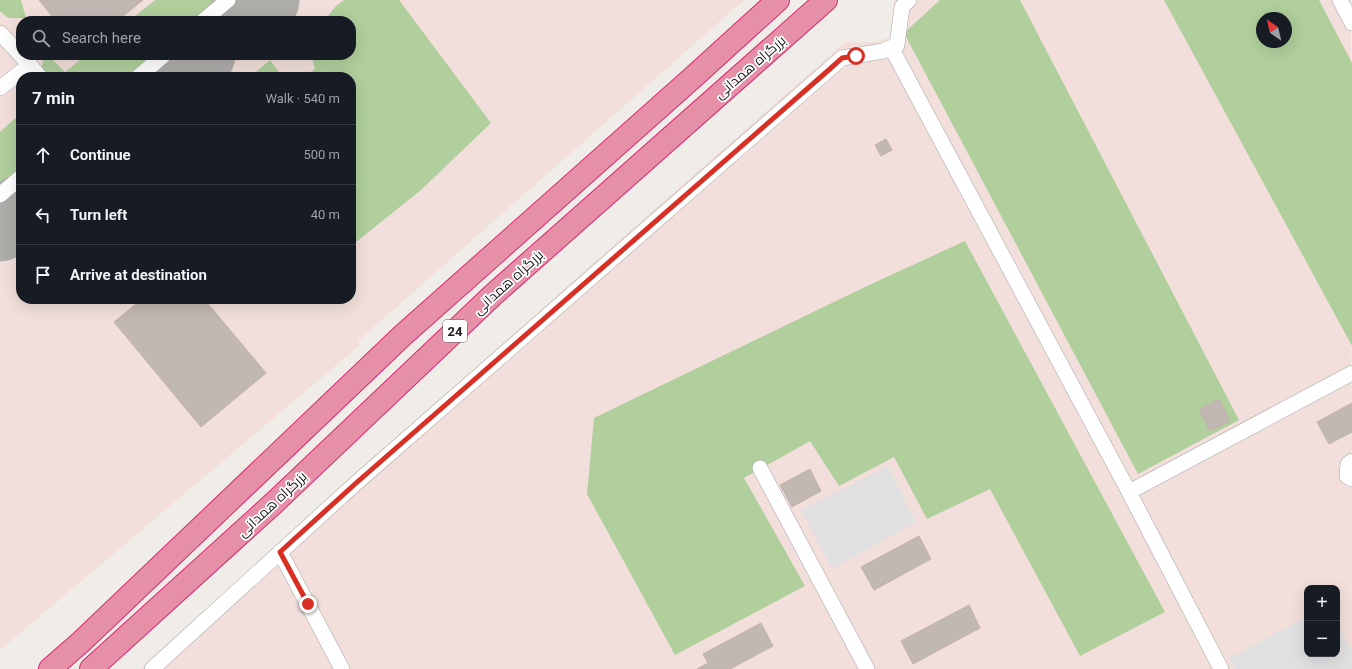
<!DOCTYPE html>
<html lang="en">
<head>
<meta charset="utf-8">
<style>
	:root { --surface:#171b24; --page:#20242c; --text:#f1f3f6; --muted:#9ea1a6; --line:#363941 }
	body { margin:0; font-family:Roboto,Cairo,sans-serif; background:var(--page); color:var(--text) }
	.controls { position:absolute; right:12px; bottom:12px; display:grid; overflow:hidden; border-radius:8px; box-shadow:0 4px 16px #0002 }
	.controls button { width:36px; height:36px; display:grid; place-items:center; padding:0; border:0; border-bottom:1px solid var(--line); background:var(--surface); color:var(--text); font:20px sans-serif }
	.compass { position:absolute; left:1256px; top:12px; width:36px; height:36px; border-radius:50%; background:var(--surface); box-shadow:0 4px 16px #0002; rotate:326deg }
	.stop { position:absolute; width:12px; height:12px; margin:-9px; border:3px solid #d93025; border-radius:50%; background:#fff }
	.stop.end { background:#d93025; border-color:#fff; box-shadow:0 1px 4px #0008 }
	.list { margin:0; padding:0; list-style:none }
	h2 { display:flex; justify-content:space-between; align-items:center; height:52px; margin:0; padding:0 16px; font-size:17px }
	h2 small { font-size:13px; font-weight:400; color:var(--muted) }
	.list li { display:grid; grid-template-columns:26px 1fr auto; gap:12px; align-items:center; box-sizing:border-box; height:60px; padding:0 16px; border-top:1px solid var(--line) }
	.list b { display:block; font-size:15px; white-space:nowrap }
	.list em { font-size:13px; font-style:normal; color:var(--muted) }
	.icon { flex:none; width:22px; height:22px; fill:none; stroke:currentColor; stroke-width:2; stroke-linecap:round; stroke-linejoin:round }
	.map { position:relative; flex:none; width:1352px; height:669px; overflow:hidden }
	.search { position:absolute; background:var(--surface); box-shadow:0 4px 16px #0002; left:16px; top:16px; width:340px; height:44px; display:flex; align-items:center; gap:10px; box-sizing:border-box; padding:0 14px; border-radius:16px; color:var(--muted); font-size:15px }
	.panel { position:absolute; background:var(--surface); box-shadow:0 4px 16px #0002; left:16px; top:72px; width:340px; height:232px; border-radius:16px }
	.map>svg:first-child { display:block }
	.military { fill:#f2dfdb; fill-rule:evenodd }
	.forest { fill:#b0cf9c; fill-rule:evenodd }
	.parking { fill:#e0e0e0 }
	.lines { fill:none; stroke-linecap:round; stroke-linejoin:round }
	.runway { stroke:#afadaa; stroke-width:69 }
	.building { fill:#c1b8b3; stroke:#c2b2a9 }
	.minor-casing { stroke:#a4a4a4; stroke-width:16 }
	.highway-casing { stroke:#d92975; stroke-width:24 }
	.minor { stroke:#fff; stroke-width:15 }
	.highway { stroke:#e690a8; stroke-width:22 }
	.route { stroke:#d93025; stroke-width:5 }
	.labels { text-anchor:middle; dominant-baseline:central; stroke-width:3.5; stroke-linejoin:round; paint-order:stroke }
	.shield { fill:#fff; stroke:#636363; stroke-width:1 }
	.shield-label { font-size:13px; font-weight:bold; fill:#202020 }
	.street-label { font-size:14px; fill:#202020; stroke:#fff }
</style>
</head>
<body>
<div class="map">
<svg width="1352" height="669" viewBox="0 0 1352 669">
	<rect width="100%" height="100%" fill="#f0ece7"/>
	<!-- military -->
	<path class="military" d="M 0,0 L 744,0 L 358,341 L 360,345 L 0,650 ZM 21,21 L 351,21 L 351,55 L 21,55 ZM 21,77 L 351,77 L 351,299 L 21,299 Z
		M 894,0 L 1351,0 L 1352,669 L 141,669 L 584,271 L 845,42 L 876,42 L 891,37 ZM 1262,18 L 1286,18 L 1286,42 L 1262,42 ZM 1307,588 L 1337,588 L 1337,654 L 1307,654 Z"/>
	<!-- forest -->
	<path class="forest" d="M 0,0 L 21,0 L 26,18 L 8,18 L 0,11 Z
		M 155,0 L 213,0 L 212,4 L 192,21 L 129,21 Z
		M 344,0 L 399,0 L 491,123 L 421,190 L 351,246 L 351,77 L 303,77 L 315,69 L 311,55 L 351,55 L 351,21 L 324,21 L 336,6 Z
		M 940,0 L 1020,0 L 1239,420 L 1138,474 L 904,33 Z
		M 1164,0 L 1319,0 L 1352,63 L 1352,346 ZM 1262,18 L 1286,18 L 1286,42 L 1262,42 Z
		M 45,55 L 48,55 L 65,72 L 86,55 L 153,55 L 127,77 L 46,77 L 41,69 Z
		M 270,60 L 283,77 L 250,77 Z
		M 21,113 L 21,175 L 0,189 L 0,132 Z
		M 965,241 L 1165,612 L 1080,656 L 990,489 L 927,519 L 894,457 L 839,486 L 810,441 L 744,478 L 805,586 L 675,655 L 587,494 L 594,418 L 867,286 Z"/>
	<!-- parking -->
	<path class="parking" d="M 888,466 L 916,522 L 832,569 L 801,510 Z
		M 1307,617 L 1307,654 L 1337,654 L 1337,623 L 1352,651 L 1352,669 L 1235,669 L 1229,658 Z"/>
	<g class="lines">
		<!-- runway -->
		<path class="runway" d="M 240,21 L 265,0
			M 175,77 L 201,55
			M 0,227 L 21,209"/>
	</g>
	<!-- building -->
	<path class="building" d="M 39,0 L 143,0 L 117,21 L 56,21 Z
		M 886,139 L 892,150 L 881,156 L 875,145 Z
		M 142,299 L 204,299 L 266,373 L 201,427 L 114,322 Z
		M 1219,399 L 1230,421 L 1210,431 L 1199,409 Z
		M 1352,403 L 1352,432 L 1329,444 L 1317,422 Z
		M 810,469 L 821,491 L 792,507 L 780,485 Z
		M 919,536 L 931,559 L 874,590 L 861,567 Z
		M 969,605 L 980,628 L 913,664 L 901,641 Z
		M 761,623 L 773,646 L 730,669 L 697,669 L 708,663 L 703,654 Z"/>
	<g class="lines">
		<!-- minor casing -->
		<g class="minor-casing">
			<path id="minor" d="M 1340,0 L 1352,23
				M 203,21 L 228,0
				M 0,33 L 30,65 L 0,88
				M 893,51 L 1129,492 L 1352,373
				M 30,65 L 40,77
				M 138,77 L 164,55
				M 0,195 L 21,177
				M 1352,461 L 1348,464 L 1347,476 L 1352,479
				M 760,468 L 867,669
				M 1129,492 L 1221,669
				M 280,552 L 342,669
				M 152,669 L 355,484 L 842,58 L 883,51 L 897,45 L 902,7 L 909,0"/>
		</g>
		<!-- highway casing -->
		<g class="highway-casing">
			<path id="highway" d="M 50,669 L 81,642 L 403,335 L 690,80 L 778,0
				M 91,669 L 275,502 L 494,294 L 826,0"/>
		</g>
		<!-- minor -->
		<use href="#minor" class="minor"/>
		<!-- highway -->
		<use href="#highway" class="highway"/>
	</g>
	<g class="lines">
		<!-- route -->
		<path class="route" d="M 308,604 L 280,552 L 355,484 L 831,68 L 842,58 L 856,56"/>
	</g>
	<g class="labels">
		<!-- shield labels -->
		<rect class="shield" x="443" y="320" width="24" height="22" rx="3"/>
		<g class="shield-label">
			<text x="455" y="331">24</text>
		</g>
		<!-- street labels -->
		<g class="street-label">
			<text transform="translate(750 67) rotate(-41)">بزرگراه همدانی</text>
			<text transform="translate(508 282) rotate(-42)">بزرگراه همدانی</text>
			<text transform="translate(272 504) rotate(-43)">بزرگراه همدانی</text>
		</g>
	</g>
</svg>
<div class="controls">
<button>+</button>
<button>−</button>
</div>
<svg class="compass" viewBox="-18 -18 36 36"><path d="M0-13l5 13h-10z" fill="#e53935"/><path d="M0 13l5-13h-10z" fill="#9ea1a6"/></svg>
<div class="stop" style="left:856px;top:56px"></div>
<div class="stop end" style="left:308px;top:604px"></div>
<div class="search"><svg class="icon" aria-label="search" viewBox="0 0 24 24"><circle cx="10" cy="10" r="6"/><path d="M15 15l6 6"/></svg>Search here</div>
<section class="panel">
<h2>7 min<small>Walk · 540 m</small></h2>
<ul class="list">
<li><svg class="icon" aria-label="ahead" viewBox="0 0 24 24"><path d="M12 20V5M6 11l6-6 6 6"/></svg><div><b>Continue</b></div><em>500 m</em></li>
<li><svg class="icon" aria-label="left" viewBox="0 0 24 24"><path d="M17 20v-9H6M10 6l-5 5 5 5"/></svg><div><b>Turn left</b></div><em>40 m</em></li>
<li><svg class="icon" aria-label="arrive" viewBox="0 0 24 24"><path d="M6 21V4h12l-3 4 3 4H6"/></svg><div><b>Arrive at destination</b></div></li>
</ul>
</section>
</div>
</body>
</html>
